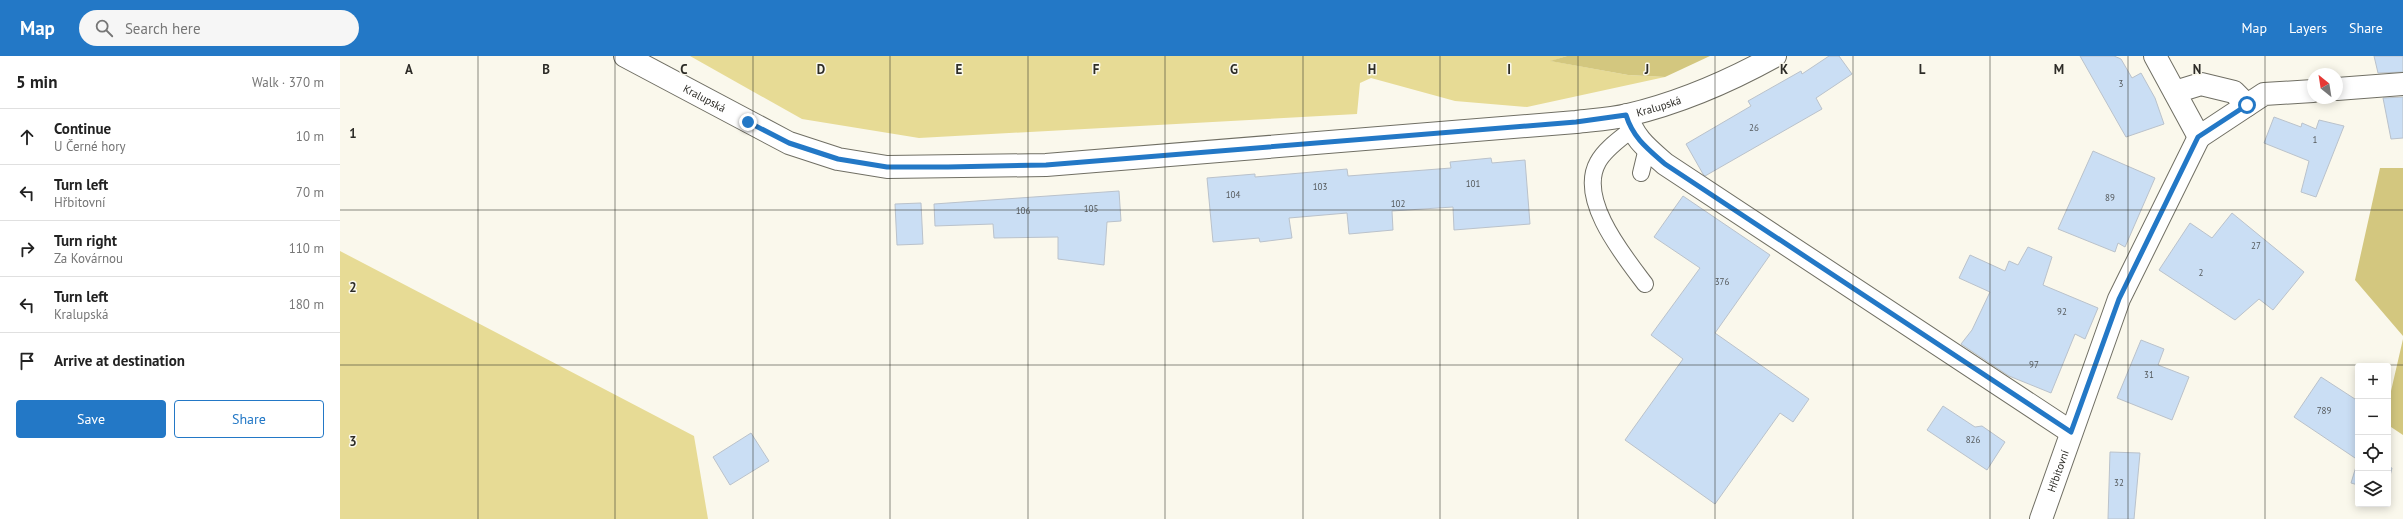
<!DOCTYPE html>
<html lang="en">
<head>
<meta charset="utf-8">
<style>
	:root { --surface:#fff; --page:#f6f6f6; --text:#222; --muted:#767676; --line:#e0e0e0; --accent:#2378c6 }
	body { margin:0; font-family:"PT Sans",sans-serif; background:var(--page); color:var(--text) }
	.controls { position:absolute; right:12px; bottom:12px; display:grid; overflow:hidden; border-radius:4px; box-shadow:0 2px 10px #0003 }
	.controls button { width:36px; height:36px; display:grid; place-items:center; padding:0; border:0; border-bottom:1px solid var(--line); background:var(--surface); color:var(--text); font:20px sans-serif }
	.compass { position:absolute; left:1967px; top:12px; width:36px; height:36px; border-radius:50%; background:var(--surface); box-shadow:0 2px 10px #0003; rotate:330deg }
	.stop { position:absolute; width:12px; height:12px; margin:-9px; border:3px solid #2378c6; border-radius:50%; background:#fff }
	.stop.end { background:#2378c6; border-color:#fff; box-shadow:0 1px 4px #0008 }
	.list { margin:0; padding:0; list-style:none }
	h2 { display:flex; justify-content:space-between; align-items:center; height:52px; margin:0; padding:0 16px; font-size:17px }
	h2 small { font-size:13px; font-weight:400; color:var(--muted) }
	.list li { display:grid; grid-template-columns:26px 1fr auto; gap:12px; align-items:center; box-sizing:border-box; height:56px; padding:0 16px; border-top:1px solid var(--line) }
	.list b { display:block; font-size:15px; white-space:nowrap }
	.list p { margin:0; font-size:13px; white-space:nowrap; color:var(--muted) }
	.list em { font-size:13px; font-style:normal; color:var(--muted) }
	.actions { display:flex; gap:8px; padding:12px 16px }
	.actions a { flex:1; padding:9px 0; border:1px solid var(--accent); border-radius:4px; text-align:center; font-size:14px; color:var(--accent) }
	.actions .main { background:var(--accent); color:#fff }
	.icon { flex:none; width:22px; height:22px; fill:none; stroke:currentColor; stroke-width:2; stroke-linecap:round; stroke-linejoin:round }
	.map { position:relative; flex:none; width:2063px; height:463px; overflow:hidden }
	header { display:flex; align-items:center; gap:24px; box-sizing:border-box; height:56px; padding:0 20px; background:var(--accent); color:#fff }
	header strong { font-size:19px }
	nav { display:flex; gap:22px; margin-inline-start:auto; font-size:14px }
	.search { width:280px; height:36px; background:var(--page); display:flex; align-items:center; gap:10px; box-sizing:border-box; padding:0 14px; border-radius:22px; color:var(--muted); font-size:15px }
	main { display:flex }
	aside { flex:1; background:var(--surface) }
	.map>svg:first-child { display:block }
	.green { fill:#e7db95 }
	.forest { fill:#d3c77f }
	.building { fill:#cadef4; stroke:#bac2cb }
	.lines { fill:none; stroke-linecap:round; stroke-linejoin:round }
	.service-casing { stroke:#706f64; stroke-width:18 }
	.minor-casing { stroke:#706f64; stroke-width:24 }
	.tertiary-casing { stroke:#706f64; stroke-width:24 }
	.service { stroke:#fff; stroke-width:16 }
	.minor { stroke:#fff; stroke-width:22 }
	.tertiary { stroke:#fff; stroke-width:22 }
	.route { stroke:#2378c6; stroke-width:5 }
	.grid { fill:none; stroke:#2d2c27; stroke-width:1; stroke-opacity:0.55 }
	.labels { text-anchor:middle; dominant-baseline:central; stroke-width:3; stroke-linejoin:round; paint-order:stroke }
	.number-label { font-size:9px; fill:#54585a }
	.street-label { font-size:11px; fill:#2d2c27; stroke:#faf8ec }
	.grid-label { font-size:13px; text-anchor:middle; font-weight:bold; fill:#2d2c27; stroke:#faf8ec; stroke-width:3; stroke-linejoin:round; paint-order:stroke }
</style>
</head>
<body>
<header>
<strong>Map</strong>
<div class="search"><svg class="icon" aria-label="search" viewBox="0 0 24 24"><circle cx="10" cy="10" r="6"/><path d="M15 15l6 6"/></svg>Search here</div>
<nav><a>Map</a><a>Layers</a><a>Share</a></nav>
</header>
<main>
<aside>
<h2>5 min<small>Walk · 370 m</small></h2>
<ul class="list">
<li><svg class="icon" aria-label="ahead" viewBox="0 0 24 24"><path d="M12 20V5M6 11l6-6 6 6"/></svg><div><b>Continue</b><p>U Černé hory</p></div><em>10 m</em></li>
<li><svg class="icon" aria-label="left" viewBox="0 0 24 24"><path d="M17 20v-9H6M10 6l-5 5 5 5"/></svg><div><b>Turn left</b><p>Hřbitovní</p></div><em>70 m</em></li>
<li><svg class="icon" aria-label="right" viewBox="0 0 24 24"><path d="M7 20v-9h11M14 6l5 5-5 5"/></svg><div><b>Turn right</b><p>Za Kovárnou</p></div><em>110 m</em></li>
<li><svg class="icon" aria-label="left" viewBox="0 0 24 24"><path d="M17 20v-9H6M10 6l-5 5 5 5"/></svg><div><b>Turn left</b><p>Kralupská</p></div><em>180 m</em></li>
<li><svg class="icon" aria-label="arrive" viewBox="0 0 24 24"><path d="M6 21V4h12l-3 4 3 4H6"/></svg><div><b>Arrive at destination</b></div></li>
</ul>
<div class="actions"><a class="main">Save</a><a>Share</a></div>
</aside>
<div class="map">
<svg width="2063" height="463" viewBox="0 0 2063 463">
	<rect width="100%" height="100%" fill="#faf8ec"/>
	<!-- green -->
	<path class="green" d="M 350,0 L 1227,0 L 1211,5 L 1288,19 L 1325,21 L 1187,51 L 1115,45 L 1031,22 L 1020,27 L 1017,58 L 579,82 L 462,63 Z
		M 0,195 L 354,380 L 368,463 L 0,463 Z"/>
	<!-- forest -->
	<path class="forest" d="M 1227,0 L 1370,0 L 1325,21 L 1288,19 L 1210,5 Z
		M 2040,112 L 2063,112 L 2063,280 L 2015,224 Z
		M 2063,283 L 2063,379 L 2048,369 L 2048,348 Z"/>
	<!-- building -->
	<path class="building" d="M 1489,0 L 1499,0 L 1512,18 L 1476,42 L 1482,53 L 1365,120 L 1363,118 L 1346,88 L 1411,50 L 1408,45 L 1461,15 L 1462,18 Z
		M 1740,0 L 1774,0 L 1781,3 L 1792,22 L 1801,17 L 1815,42 L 1824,68 L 1786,81 Z
		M 2034,0 L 2063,0 L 2063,16 L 2038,17 Z
		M 2063,41 L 2063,82 L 2051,83 L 2043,42 Z
		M 1934,61 L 1961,71 L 1962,67 L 1976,73 L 1979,64 L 2004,70 L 1976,141 L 1961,136 L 1969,105 L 1924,87 Z
		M 1753,95 L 1815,122 L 1785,191 L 1778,187 L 1775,196 L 1718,173 Z
		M 1151,102 L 1152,107 L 1185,104 L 1190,168 L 1114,174 L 1113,151 L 1052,155 L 1053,174 L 1009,178 L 1007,157 L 949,162 L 952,182 L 920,186 L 919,182 L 873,186 L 867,122 L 915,118 L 915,121 L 1007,113 L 1008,120 L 1111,112 L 1110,106 Z
		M 779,135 L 781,165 L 767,166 L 764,209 L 718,203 L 718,181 L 654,182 L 653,168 L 595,170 L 594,148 Z
		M 1343,140 L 1430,199 L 1375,277 L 1469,343 L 1453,366 L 1440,357 L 1375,448 L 1285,384 L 1343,303 L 1311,279 L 1360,212 L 1314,181 Z
		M 581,147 L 583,188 L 557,189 L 555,148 Z
		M 1892,157 L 1964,216 L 1933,254 L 1919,243 L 1895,264 L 1819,214 L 1850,167 L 1872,182 Z
		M 1688,191 L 1712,201 L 1703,229 L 1758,252 L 1745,283 L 1735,278 L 1711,337 L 1669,320 L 1621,288 L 1632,274 L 1650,236 L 1619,222 L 1630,199 L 1665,215 L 1669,205 L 1678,209 Z
		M 1801,284 L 1824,293 L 1818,309 L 1849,321 L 1832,364 L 1777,342 Z
		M 1981,321 L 2018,345 L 2018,429 L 2011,427 L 2018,404 L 1954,361 Z
		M 1603,350 L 1635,371 L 1642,370 L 1665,386 L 1647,414 L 1587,374 Z
		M 411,377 L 429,405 L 390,429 L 373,401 Z
		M 1770,396 L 1800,397 L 1794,463 L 1768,463 Z
		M 2048,411 L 2052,412 L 2048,428 Z"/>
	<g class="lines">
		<!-- service casing -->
		<g class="service-casing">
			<path id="service" d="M 1291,74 C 1280,83 1265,93 1258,106 C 1237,143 1284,200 1305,228
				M 1301,117 L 1307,92"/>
		</g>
		<!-- minor casing -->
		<g class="minor-casing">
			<g id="minor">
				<path d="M 1815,0 L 1859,81"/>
				<path d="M 1997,33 L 2063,28"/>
				<path d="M 1835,36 L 1861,28 L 1894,36 L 1907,49"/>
				<path d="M 1287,59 C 1293,82 1308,93 1325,108 L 1731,376"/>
				<path d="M 1859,81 L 1924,38 L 1973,35"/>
				<path id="s1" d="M 1701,463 L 1779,243 L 1859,81"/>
			</g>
		</g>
		<!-- tertiary casing -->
		<g class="tertiary-casing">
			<g id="tertiary">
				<path id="s2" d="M 285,0 L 449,87 L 498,103 L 547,111 L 706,109 L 1236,66 C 1253,64 1271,63 1288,59 C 1339,47 1388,26 1435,0"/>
			</g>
		</g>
		<!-- service -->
		<use href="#service" class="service"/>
		<!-- minor -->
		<use href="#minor" class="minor"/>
		<!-- tertiary -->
		<use href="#tertiary" class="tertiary"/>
	</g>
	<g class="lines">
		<!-- route -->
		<path class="route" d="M 408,66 L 449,87 L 498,103 L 547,111 L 608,111 L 706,109 L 1236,66 L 1286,59 C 1293,82 1308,93 1325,108 L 1731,376 L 1779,243 L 1858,81 L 1907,49"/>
	</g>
	<!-- grid -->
	<path class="grid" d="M 138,0 L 138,463M 275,0 L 275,463M 413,0 L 413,463M 550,0 L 550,463M 688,0 L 688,463M 825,0 L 825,463M 963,0 L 963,463M 1100,0 L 1100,463M 1238,0 L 1238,463M 1375,0 L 1375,463M 1513,0 L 1513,463M 1650,0 L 1650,463M 1788,0 L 1788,463M 1925,0 L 1925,463M 0,154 L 2063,154M 0,309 L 2063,309"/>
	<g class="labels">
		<!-- number labels -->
		<g class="number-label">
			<text x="1781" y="27">3</text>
			<text x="1414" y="71">26</text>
			<text x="1975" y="83">1</text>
			<text x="1133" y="127">101</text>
			<text x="980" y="130">103</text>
			<text x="893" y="138">104</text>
			<text x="1770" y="141">89</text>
			<text x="1058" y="147">102</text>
			<text x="751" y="152">105</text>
			<text x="683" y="154">106</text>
			<text x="1916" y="189">27</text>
			<text x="1861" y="216">2</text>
			<text x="1382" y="225">376</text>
			<text x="1722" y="255">92</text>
			<text x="1694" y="308">97</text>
			<text x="1809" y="318">31</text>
			<text x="1984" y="354">789</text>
			<text x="1633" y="383">826</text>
			<text x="1779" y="426">32</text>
		</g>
		<!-- street labels -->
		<g class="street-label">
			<text stroke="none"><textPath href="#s2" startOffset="90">Kralupská</textPath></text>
			<text stroke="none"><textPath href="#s2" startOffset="1062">Kralupská</textPath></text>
			<text stroke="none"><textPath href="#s1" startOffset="51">Hřbitovní</textPath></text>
		</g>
	</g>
	<g class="grid-label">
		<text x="69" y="18">A</text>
		<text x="206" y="18">B</text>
		<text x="344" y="18">C</text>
		<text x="481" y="18">D</text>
		<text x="619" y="18">E</text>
		<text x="756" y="18">F</text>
		<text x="894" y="18">G</text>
		<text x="1032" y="18">H</text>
		<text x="1169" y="18">I</text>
		<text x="1307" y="18">J</text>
		<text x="1444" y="18">K</text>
		<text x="1582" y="18">L</text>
		<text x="1719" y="18">M</text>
		<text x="1857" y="18">N</text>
		<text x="13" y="82">1</text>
		<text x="13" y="236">2</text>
		<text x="13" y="390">3</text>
	</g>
</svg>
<div class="controls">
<button>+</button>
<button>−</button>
<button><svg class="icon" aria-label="locate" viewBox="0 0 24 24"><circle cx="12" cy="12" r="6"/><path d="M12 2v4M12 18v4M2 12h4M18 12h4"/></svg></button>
<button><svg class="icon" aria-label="layers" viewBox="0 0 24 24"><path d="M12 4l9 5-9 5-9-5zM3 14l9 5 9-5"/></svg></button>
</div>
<svg class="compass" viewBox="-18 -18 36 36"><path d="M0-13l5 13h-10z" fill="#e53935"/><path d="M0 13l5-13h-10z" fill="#767676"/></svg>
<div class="stop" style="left:1907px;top:49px"></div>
<div class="stop end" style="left:408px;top:66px"></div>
</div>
</main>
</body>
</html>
